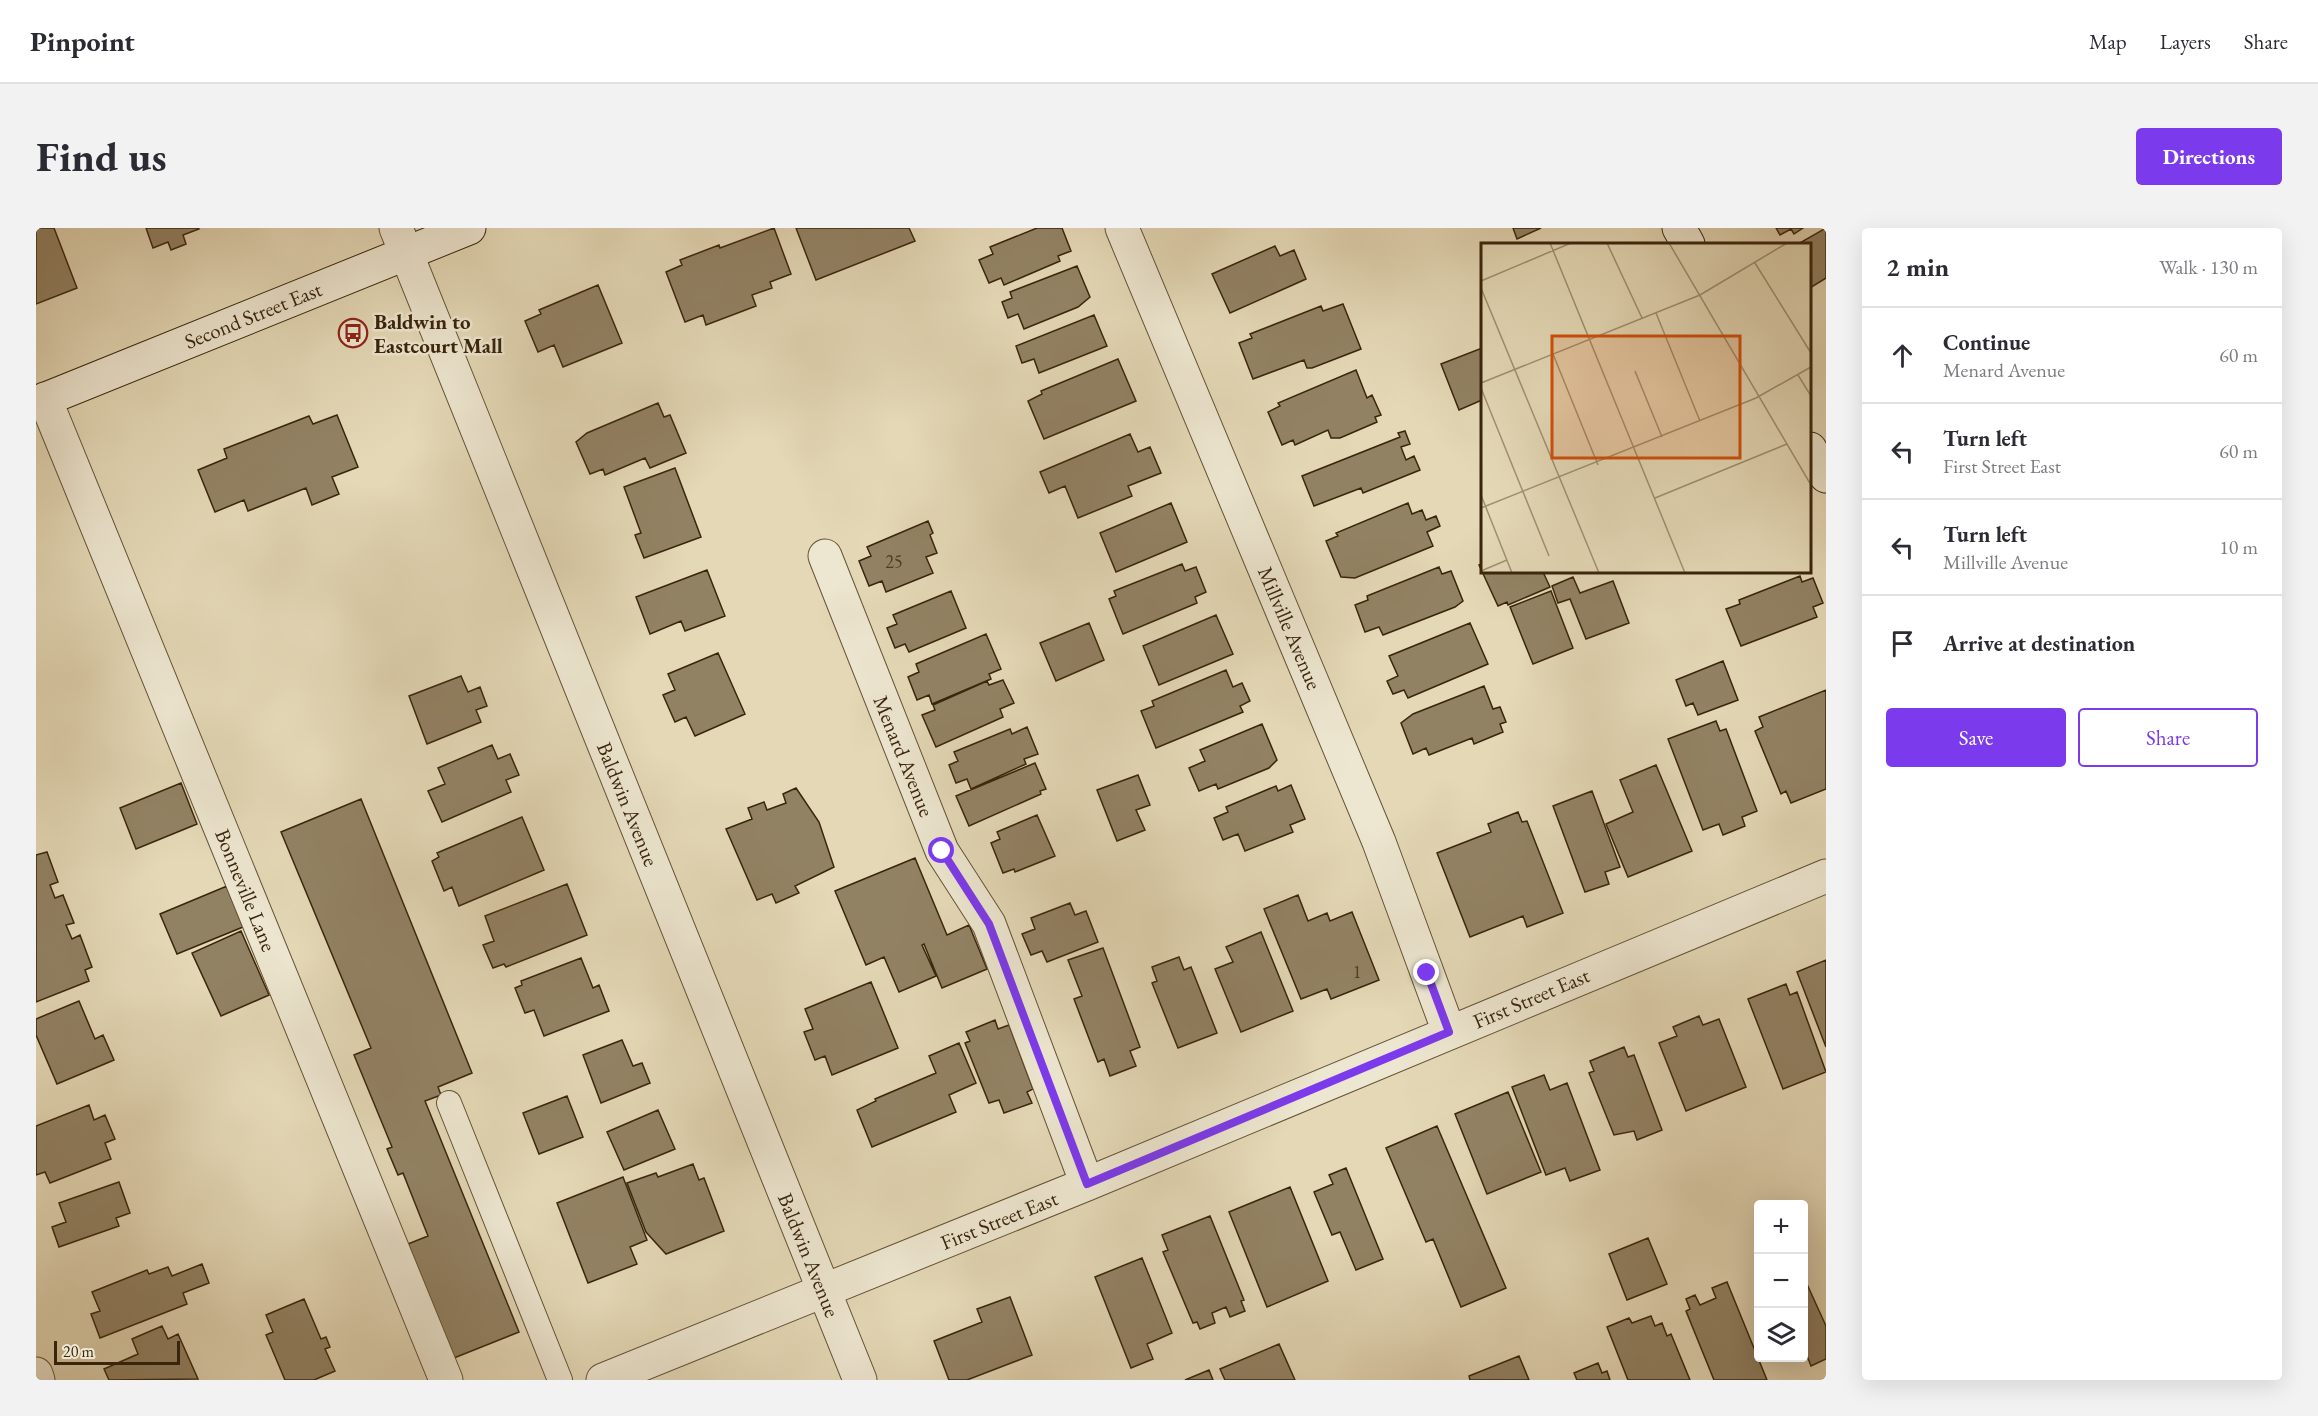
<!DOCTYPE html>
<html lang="en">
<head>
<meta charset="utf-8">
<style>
	:root { --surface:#fff; --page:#f2f2f3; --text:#2b2b33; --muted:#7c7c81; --line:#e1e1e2; --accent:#7c3aed }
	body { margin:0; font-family:"EB Garamond",serif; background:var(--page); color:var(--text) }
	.controls { position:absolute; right:18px; bottom:18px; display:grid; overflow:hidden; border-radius:6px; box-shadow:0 6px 24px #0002 }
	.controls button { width:54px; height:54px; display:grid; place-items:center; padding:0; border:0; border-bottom:2px solid var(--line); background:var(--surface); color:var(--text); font:30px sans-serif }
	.scale { position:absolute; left:18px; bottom:15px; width:126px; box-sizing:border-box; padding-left:6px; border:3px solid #39250c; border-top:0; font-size:16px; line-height:21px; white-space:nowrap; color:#39250c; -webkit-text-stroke:4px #ede6d0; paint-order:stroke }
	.stop { position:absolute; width:18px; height:18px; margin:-14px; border:4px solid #7c3aed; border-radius:50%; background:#fff }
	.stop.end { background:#7c3aed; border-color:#fff; box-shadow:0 2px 6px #0008 }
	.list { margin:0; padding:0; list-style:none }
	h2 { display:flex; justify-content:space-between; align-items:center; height:78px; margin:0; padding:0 24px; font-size:26px }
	h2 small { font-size:20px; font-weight:400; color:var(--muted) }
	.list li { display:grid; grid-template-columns:39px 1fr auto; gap:18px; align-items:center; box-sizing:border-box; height:96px; padding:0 24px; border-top:2px solid var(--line) }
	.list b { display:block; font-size:22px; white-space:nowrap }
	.list p { margin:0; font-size:20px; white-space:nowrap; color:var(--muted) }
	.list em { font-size:20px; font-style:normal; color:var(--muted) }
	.actions { display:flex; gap:12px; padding:18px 24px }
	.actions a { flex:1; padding:14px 0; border:2px solid var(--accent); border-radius:6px; text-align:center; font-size:21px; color:var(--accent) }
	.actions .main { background:var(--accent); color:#fff }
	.icon { flex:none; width:33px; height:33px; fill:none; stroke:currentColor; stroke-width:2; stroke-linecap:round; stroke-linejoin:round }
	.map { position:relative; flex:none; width:1790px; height:1152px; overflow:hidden; border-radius:6px }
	header { display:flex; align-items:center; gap:36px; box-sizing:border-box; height:84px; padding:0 30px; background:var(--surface); border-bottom:2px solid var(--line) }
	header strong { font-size:28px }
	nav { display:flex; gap:33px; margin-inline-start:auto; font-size:21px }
	.intro { display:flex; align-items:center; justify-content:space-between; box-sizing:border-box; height:144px; padding:0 36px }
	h1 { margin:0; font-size:42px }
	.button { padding:15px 27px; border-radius:6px; background:var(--accent); color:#fff; font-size:21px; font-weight:700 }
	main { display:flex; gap:36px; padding:0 36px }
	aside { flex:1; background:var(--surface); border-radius:6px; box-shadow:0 6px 24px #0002 }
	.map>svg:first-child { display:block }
	.building { fill:#928264; stroke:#39250c; stroke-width:1.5 }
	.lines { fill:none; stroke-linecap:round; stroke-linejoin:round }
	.lane-casing { stroke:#645236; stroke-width:26 }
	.street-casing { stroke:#645236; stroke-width:35 }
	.secondary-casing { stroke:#39250c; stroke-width:35 }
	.lane { stroke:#ede6d0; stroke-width:24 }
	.street { stroke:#ede6d0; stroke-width:33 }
	.secondary { stroke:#ede6d0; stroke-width:33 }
	.route { stroke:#7c3aed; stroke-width:8 }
	.labels { text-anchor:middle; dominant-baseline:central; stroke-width:5; stroke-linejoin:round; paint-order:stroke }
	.number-label { font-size:18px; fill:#4f3c22 }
	.street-label { font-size:21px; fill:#39250c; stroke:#ede6d0 }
	.poi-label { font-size:21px; font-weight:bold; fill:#39250c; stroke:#ede6d0; text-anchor:start }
	.inset-road { fill:none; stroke:#a09072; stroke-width:1.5 }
	.view { fill:#ce510c; fill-opacity:0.15; stroke:#ce510c; stroke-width:3 }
	.inset-edge { fill:none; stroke:#39250c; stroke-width:3 }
</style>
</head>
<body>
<header>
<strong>Pinpoint</strong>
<nav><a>Map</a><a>Layers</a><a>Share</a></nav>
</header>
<div class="intro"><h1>Find us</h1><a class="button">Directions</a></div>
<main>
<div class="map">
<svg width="1790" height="1152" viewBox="0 0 1790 1152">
	<rect width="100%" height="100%" fill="#e4d8b6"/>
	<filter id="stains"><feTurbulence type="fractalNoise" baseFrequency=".00333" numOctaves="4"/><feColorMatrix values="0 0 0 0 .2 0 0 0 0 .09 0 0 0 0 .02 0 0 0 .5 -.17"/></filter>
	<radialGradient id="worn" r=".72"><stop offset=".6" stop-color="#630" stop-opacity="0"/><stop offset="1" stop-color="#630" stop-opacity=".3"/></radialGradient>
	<!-- building -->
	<path class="building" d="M 0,0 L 18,0 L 41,60 L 0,76 Z
		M 110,0 L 162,0 L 163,1 L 147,7 L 150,16 L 135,22 L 132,14 L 117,20 Z
		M 738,0 L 755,46 L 734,54 L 736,60 L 716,67 L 720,78 L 670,97 L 667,87 L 649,94 L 630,44 L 646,37 L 644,32 L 683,17 L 684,20 Z
		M 760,0 L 873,0 L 879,13 L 780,52 Z
		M 1001,0 L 1026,0 L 1035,23 L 1022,28 L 1024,33 L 968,57 L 965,50 L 953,55 L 943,32 L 957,26 L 954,19 Z
		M 1477,0 L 1505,0 L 1481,11 Z
		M 1740,0 L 1767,0 L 1758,6 L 1755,1 L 1744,7 Z
		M 1790,0 L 1790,50 L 1774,60 L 1774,16 L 1762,16 Z
		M 1239,18 L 1244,28 L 1258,22 L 1270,51 L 1194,85 L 1176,46 Z
		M 1041,38 L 1054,69 L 1042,79 L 988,101 L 982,86 L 972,90 L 966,74 L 976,70 L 974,64 Z
		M 562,57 L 586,115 L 527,139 L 518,117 L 502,124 L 489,93 L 505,86 L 503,82 Z
		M 1307,76 L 1325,121 L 1276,140 L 1271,140 L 1268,132 L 1217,151 L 1203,115 L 1216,110 L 1214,106 L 1285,78 L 1287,83 Z
		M 1058,87 L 1071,118 L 1003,145 L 998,131 L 986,135 L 980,118 Z
		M 1446,120 L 1446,172 L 1423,182 L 1405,136 Z
		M 1082,131 L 1100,173 L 1008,211 L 992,173 L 1006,166 L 1005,163 Z
		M 1320,142 L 1331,170 L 1336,167 L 1345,187 L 1339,189 L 1341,194 L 1304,210 L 1295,210 L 1292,202 L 1259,217 L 1257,212 L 1246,217 L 1232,184 L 1244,178 L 1242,175 Z
		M 622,175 L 628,189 L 634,187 L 650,225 L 614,240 L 609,230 L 569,247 L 567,241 L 554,246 L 540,214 L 551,205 Z
		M 301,187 L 322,239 L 296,249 L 303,266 L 276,277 L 270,260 L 212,283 L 208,272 L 179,284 L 162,242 L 191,230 L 188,221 L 273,188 L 277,196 Z
		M 1369,203 L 1374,216 L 1365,219 L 1370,232 L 1378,228 L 1384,242 L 1327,265 L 1325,260 L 1278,278 L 1266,248 L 1364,209 L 1362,205 Z
		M 1094,206 L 1102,224 L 1114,219 L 1125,245 L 1092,258 L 1096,268 L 1042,290 L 1029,258 L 1013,265 L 1004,244 Z
		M 639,240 L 665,309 L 608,330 L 599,307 L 605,305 L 588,259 Z
		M 1135,275 L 1151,314 L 1080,344 L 1064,305 Z
		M 1372,275 L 1376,286 L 1386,282 L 1390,292 L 1400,288 L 1404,298 L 1391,304 L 1397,318 L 1319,350 L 1305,349 L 1290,313 L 1302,308 L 1300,305 Z
		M 892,293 L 897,305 L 894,307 L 901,325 L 890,329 L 897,345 L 850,364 L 846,353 L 833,358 L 823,333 L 835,328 L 831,319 Z
		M 1146,336 L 1149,343 L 1160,339 L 1170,364 L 1159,369 L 1161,375 L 1087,406 L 1073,371 L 1080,368 L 1078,363 Z
		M 1446,336 L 1446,344 L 1507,344 L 1514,359 L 1472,377 L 1471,374 L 1462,378 L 1443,337 Z
		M 1403,339 L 1406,346 L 1415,343 L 1427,373 L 1419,379 L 1347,407 L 1343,399 L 1329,404 L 1319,377 L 1332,372 L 1331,368 Z
		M 671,342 L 689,388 L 649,403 L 645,393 L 614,406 L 600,369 Z
		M 1764,348 L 1766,354 L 1777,350 L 1787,375 L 1777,379 L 1781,389 L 1705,418 L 1690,381 L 1704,376 L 1703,372 Z
		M 1537,349 L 1544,365 L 1577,353 L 1593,395 L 1550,411 L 1534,371 L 1522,375 L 1516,358 Z
		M 915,363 L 930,400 L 873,424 L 869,416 L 859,420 L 851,400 L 861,396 L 857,387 Z
		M 1515,363 L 1537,420 L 1497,436 L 1474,379 Z
		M 1180,387 L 1197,426 L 1123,457 L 1107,418 Z
		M 1053,395 L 1068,432 L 1020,453 L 1004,415 Z
		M 1434,395 L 1452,436 L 1372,470 L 1368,462 L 1357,466 L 1351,453 L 1362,448 L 1353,428 Z
		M 950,406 L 965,441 L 953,446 L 955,451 L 896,476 L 893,467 L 881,472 L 872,449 L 883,444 L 880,436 Z
		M 682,425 L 709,486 L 659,508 L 650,489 L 639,494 L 627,467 L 639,462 L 632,446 Z
		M 1687,433 L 1702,472 L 1662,487 L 1657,475 L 1650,478 L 1640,452 Z
		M 1190,442 L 1197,459 L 1206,455 L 1214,473 L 1204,478 L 1207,484 L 1120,520 L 1105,483 L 1118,478 L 1116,473 Z
		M 425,448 L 432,464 L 444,459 L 451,478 L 440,482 L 445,494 L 391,516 L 373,468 Z
		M 967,452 L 978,475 L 964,481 L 967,489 L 900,519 L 886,487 L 899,482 L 897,477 L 951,453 L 953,457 Z
		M 1448,458 L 1457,481 L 1464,479 L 1470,494 L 1464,496 L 1467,504 L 1438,516 L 1436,510 L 1393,527 L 1390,520 L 1377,526 L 1365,495 L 1377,486 Z
		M 1790,462 L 1790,561 L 1755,575 L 1750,563 L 1745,566 L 1719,503 L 1727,499 L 1723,489 Z
		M 1680,493 L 1684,503 L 1690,501 L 1721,583 L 1706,589 L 1709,598 L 1687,607 L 1683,596 L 1667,602 L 1632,511 Z
		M 1226,496 L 1241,532 L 1233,540 L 1182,561 L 1180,556 L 1163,563 L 1153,540 L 1169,533 L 1164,522 Z
		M 991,499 L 1002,526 L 988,531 L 990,536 L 935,561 L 931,551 L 920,555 L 913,537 L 922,533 L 918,524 L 974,501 L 976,506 Z
		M 456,517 L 462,531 L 474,526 L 483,547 L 470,552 L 475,564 L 406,594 L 392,563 L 409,556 L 402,540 Z
		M 999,535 L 1010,561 L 1004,563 L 1005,566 L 933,598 L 920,568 Z
		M 1620,537 L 1656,623 L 1592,649 L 1570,596 L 1597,584 L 1584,552 Z
		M 1102,547 L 1114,577 L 1100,582 L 1109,602 L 1081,613 L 1061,562 Z
		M 145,555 L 161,596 L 100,621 L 84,580 Z
		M 1255,557 L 1269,591 L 1254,597 L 1257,604 L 1209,623 L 1202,606 L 1187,612 L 1178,590 L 1192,584 L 1190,579 L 1240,558 L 1242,563 Z
		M 760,560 L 783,594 L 798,639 L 759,658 L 763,665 L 740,675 L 736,666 L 721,672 L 690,601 L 716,591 L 712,580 L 728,574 L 731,582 L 750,575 L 747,566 Z
		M 1556,563 L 1584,639 L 1569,644 L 1573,656 L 1549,664 L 1517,578 Z
		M 325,571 L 436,845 L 402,859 L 405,867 L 389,873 L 483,1104 L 418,1130 L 372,1016 L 392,1008 L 367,945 L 362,947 L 351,921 L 356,919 L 318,827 L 335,820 L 245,604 Z
		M 1482,584 L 1486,594 L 1491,593 L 1527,685 L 1491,699 L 1487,688 L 1434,709 L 1401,625 L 1455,604 L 1452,596 Z
		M 1001,587 L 1019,628 L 979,644 L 978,641 L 967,645 L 955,615 L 964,611 L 961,604 Z
		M 486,589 L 508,642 L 423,678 L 416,659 L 408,663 L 396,633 L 403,629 L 401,625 Z
		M 11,624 L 22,654 L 14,657 L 19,670 L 27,667 L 38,695 L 30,697 L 36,711 L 44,707 L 56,739 L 49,742 L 53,753 L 0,774 L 0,627 Z
		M 879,630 L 911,707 L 933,697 L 951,741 L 906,760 L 888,716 L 886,717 L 900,748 L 863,764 L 848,729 L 830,737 L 799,663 Z
		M 531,656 L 551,707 L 470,739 L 468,736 L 457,740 L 447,717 L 458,713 L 449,688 Z
		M 191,658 L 207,699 L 141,726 L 124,686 Z
		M 1262,667 L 1272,693 L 1291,685 L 1294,693 L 1316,684 L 1343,752 L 1295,771 L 1291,761 L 1265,771 L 1228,681 Z
		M 1034,675 L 1039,687 L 1050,683 L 1062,714 L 1011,734 L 1006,723 L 995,727 L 986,706 L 999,701 L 995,690 Z
		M 205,703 L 233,767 L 185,788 L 156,725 Z
		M 1225,704 L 1257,783 L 1205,804 L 1179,741 L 1197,734 L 1190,719 Z
		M 1067,720 L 1104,819 L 1094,823 L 1100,838 L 1074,848 L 1068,831 L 1062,834 L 1038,771 L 1046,768 L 1032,732 Z
		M 1143,729 L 1148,742 L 1155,739 L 1181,805 L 1142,820 L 1116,755 L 1121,753 L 1116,739 Z
		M 545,730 L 557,760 L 563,757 L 573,783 L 508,808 L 498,782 L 489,785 L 479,760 L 486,757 L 485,753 Z
		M 1790,732 L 1790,819 L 1761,744 Z
		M 835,754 L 862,820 L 796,847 L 789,828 L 779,832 L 768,804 L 777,801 L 769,781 Z
		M 1750,756 L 1754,767 L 1761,764 L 1790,844 L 1747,861 L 1712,771 Z
		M 43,773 L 59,811 L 67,807 L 78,832 L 21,856 L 0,807 L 0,791 Z
		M 1663,788 L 1667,797 L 1683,791 L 1710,859 L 1650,883 L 1623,815 L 1641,808 L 1637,799 Z
		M 959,792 L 962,801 L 973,797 L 997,861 L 991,864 L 996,875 L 968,885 L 963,872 L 953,875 L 929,815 L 934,813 L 930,804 Z
		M 586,812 L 597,838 L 606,835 L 614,855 L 565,875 L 547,827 Z
		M 923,815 L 940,855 L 913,867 L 920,884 L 836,919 L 821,882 L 840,873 L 839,871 L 900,845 L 893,828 Z
		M 1588,819 L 1592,829 L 1598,827 L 1626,902 L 1601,912 L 1598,903 L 1578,907 L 1553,845 L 1558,843 L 1554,833 Z
		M 1508,847 L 1514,862 L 1531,855 L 1564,942 L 1534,953 L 1529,940 L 1510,947 L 1476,859 Z
		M 1472,864 L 1505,944 L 1451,966 L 1419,886 Z
		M 531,868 L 547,909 L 503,926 L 487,885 Z
		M 53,877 L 58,892 L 69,887 L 79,911 L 69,915 L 75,931 L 14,955 L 9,944 L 0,947 L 0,898 Z
		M 622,882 L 639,921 L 588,942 L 571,904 Z
		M 1401,898 L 1470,1060 L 1425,1079 L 1397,1011 L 1390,1014 L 1350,920 Z
		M 657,936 L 663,952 L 668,950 L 688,1003 L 630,1026 L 610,1004 L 591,955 L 620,945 L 622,949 Z
		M 1310,940 L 1347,1031 L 1320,1042 L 1304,1004 L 1296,1007 L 1278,964 L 1297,956 L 1293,947 Z
		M 587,949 L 611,1012 L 594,1019 L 601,1036 L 552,1055 L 521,975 Z
		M 83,954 L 94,985 L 80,990 L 83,998 L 23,1019 L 16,999 L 30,994 L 23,975 Z
		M 1254,959 L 1292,1053 L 1231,1079 L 1193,984 Z
		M 1174,988 L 1208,1072 L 1205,1073 L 1209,1083 L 1194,1089 L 1190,1079 L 1176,1085 L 1179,1095 L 1164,1101 L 1161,1094 L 1157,1095 L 1127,1024 L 1132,1022 L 1126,1007 Z
		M 1612,1010 L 1631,1056 L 1591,1072 L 1573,1026 Z
		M 1106,1030 L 1136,1105 L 1111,1116 L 1117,1131 L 1095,1140 L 1059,1049 Z
		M 166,1036 L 173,1055 L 147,1065 L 151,1076 L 64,1110 L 55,1086 L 64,1083 L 56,1064 L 111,1042 L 113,1046 L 132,1039 L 136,1048 Z
		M 1691,1054 L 1731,1152 L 1678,1152 L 1650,1083 L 1654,1081 L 1650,1071 L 1659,1067 L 1664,1077 L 1680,1070 L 1676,1060 Z
		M 1770,1054 L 1790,1098 L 1790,1131 L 1775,1138 L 1770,1125 L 1768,1126 L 1768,1055 Z
		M 974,1069 L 996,1127 L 931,1152 L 913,1152 L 898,1113 L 946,1094 L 941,1081 Z
		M 268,1071 L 285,1111 L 290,1109 L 294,1119 L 289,1121 L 299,1143 L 278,1152 L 249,1152 L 230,1107 L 237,1104 L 230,1087 Z
		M 1615,1088 L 1619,1098 L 1626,1095 L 1631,1108 L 1635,1106 L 1654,1152 L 1592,1152 L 1571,1099 L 1593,1090 L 1596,1095 Z
		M 126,1098 L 132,1111 L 142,1106 L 162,1151 L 73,1152 L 68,1141 L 102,1126 L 96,1111 Z
		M 1243,1116 L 1259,1152 L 1189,1152 L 1184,1141 Z
		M 1483,1128 L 1493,1152 L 1434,1152 L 1433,1148 Z
		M 1562,1135 L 1566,1145 L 1571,1143 L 1574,1152 L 1541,1152 L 1538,1145 Z
		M 1173,1142 L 1177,1152 L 1149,1152 Z"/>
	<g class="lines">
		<!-- lane casing -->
		<g class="lane-casing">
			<path id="lane" d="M 413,875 L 524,1152"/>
		</g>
		<!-- street casing -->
		<g class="street-casing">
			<path id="street" d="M 360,0 L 824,1152
				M 1086,0 L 1343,614 L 1413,804
				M 9,171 L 410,1152
				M 789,328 L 906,623 L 953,696 L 1051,956
				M 0,1146 L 2,1152
				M 567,1152 L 1051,956 L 1790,648"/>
		</g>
		<!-- secondary casing -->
		<g class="secondary-casing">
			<path id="secondary" d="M 1643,0 L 1652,16
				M 0,175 L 433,0
				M 1774,221 L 1790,248"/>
		</g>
		<!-- lane -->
		<use href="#lane" class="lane"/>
		<!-- street -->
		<use href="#street" class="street"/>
		<!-- secondary -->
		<use href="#secondary" class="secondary"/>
	</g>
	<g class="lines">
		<!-- route -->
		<path class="route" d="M 906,623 L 953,696 L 1051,956 L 1413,804 L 1391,745"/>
	</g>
	<!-- icons -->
	<defs>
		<g id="bus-ring" transform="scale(1.5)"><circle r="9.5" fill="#ede6d0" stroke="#8f2418" stroke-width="1.5"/><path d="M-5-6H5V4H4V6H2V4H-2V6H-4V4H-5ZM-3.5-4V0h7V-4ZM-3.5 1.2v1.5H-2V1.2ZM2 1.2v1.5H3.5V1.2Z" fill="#8f2418"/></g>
	</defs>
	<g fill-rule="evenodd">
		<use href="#bus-ring" x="317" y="105"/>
	</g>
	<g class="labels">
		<!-- number labels -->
		<g class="number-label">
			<text x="858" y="333">25</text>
			<text x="1321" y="743">1</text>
		</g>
		<!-- street labels -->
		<g class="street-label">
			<text transform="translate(217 87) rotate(-22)">Second Street East</text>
			<text transform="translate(1254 400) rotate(67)">Millville Avenue</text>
			<text transform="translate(868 528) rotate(68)">Menard Avenue</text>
			<text transform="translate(592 576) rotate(68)">Baldwin Avenue</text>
			<text transform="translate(210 662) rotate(68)">Bonneville Lane</text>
			<text transform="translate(1495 770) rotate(-23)">First Street East</text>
			<text transform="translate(963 992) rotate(-22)">First Street East</text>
			<text transform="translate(773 1027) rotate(68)">Baldwin Avenue</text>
		</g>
		<!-- poi labels -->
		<g class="poi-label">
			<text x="338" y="93">Baldwin to<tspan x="338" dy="24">Eastcourt Mall</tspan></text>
		</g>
	</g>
	<!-- overview -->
	<g transform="translate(1445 15)">
		<rect width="330" height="330" fill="#e4d8b6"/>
		<path class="inset-road" d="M 69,0 L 204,330M 126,0 L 161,75M 188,0 L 330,242M 274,20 L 330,110M 0,38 L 90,0M 0,45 L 118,330M 175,70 L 219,178M 72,111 L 117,222M 154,128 L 181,194M 317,132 L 330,153M 0,140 L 219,52 L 306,0M 0,145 L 68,313M 0,252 L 31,330M 174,255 L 306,201M 0,265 L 275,155 L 330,124M 0,328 L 26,317"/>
		<path class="view" d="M 71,93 L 259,93 L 259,215 L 71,215 Z"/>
		<rect width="330" height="330" class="inset-edge"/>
	</g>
	<rect width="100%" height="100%" filter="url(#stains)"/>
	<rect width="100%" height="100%" fill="url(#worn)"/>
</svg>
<div class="controls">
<button>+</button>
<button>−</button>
<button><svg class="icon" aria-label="layers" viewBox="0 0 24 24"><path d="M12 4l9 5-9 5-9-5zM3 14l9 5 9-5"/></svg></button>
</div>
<div class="scale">20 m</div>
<div class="stop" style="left:906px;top:623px"></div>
<div class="stop end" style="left:1391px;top:745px"></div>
</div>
<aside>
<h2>2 min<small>Walk · 130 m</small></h2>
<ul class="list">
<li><svg class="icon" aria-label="ahead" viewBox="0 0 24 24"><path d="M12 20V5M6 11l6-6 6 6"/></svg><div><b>Continue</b><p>Menard Avenue</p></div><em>60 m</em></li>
<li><svg class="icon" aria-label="left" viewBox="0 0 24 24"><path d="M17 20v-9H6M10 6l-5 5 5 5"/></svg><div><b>Turn left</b><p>First Street East</p></div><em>60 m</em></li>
<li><svg class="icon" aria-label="left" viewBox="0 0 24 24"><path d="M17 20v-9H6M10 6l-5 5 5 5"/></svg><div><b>Turn left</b><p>Millville Avenue</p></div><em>10 m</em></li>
<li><svg class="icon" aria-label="arrive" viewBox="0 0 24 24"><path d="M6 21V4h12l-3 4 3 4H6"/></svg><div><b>Arrive at destination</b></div></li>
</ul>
<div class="actions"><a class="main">Save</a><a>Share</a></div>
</aside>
</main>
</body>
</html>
